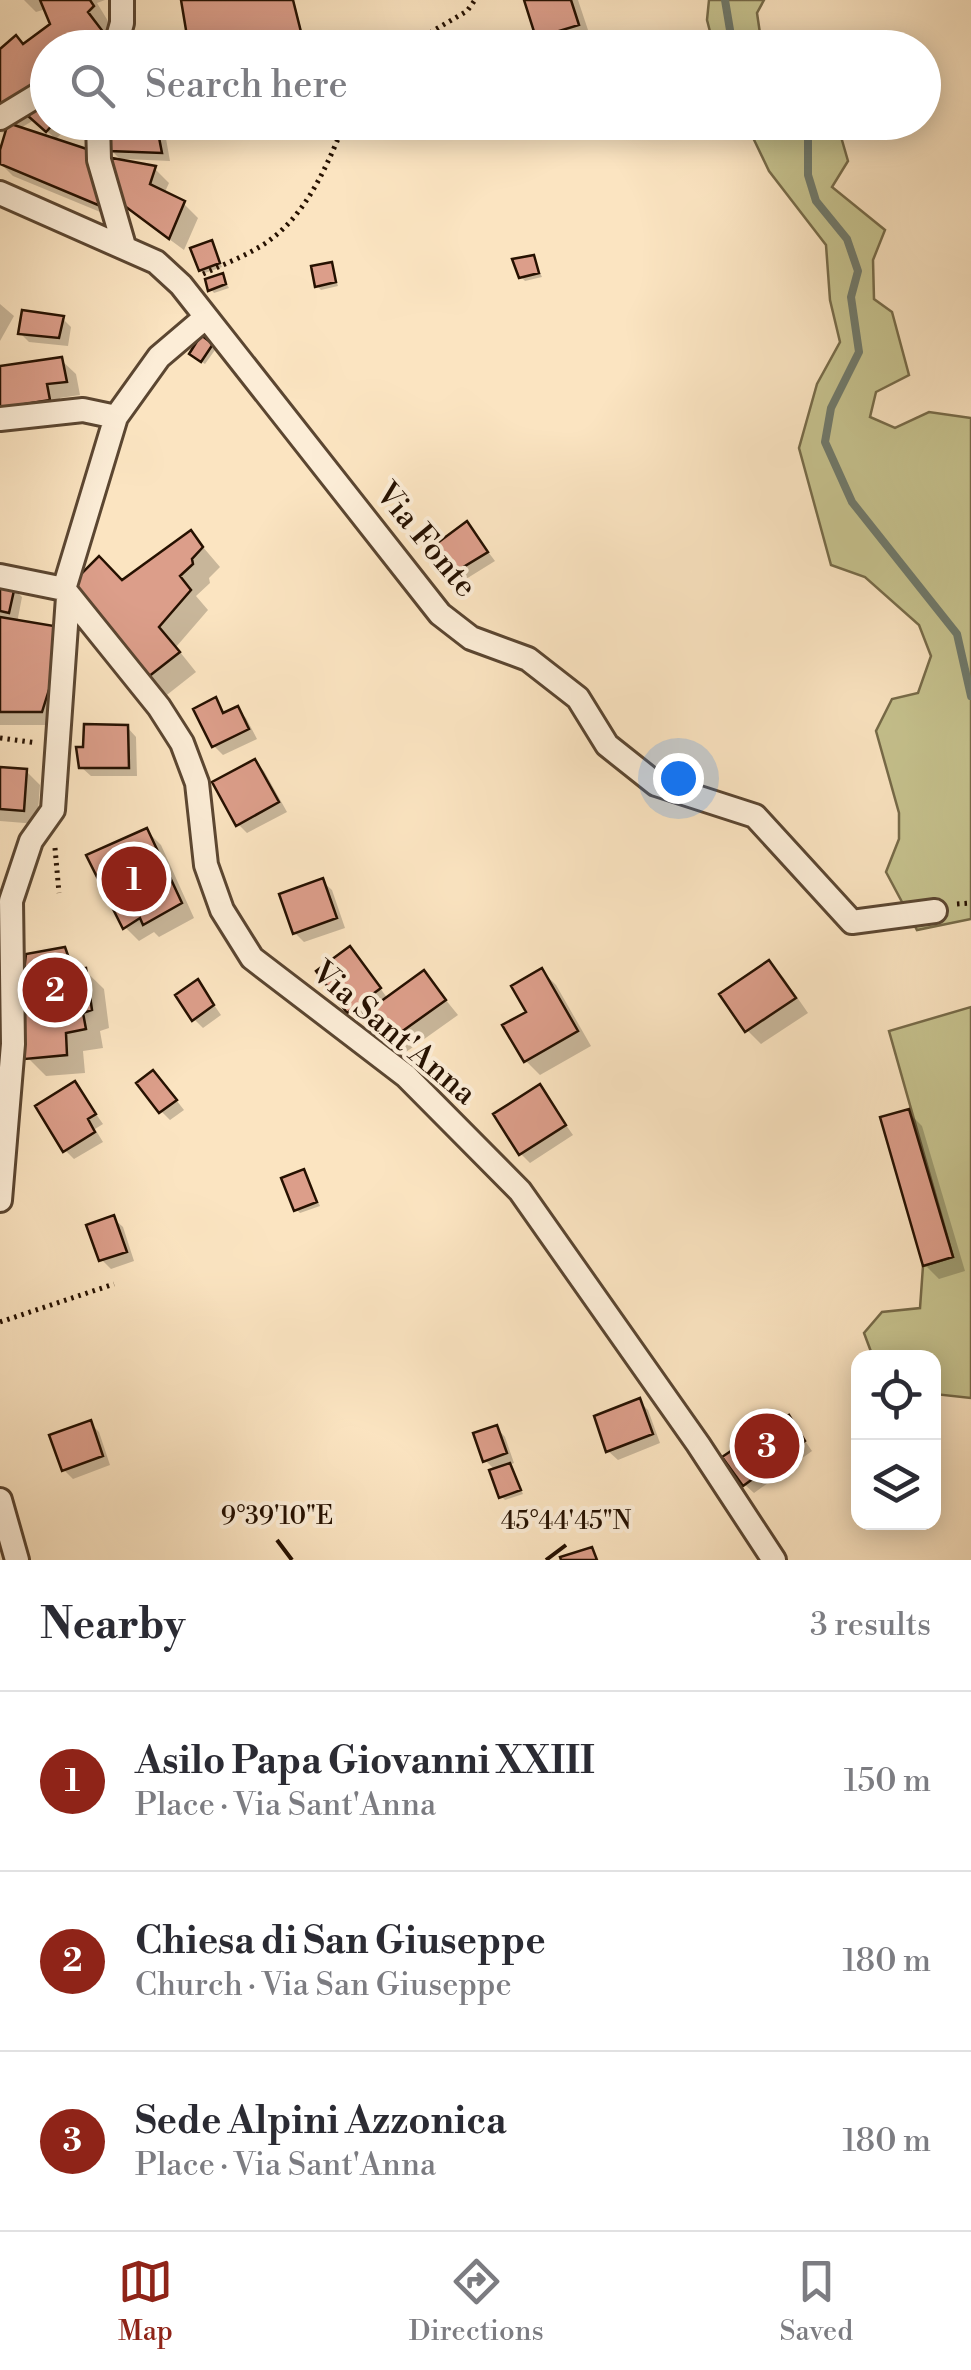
<!DOCTYPE html>
<html lang="en">
<head>
<meta charset="utf-8">
<style>
	:root { --surface:#fff; --page:#f2f2f3; --text:#2b2b33; --muted:#7c7c81; --line:#e1e1e2; --accent:#8f2418 }
	body { margin:0; font-family:"Libre Bodoni",serif; background:var(--page); color:var(--text) }
	.controls { position:absolute; right:30px; bottom:30px; display:grid; overflow:hidden; border-radius:20px; box-shadow:0 5px 25px #0003 }
	.controls button { width:90px; height:90px; display:grid; place-items:center; padding:0; border:0; border-bottom:2px solid var(--line); background:var(--surface); color:var(--text); font:50px sans-serif }
	.you { position:absolute; left:678px; top:778px; width:35px; height:35px; margin:-25px; border:8px solid #fff; border-radius:50%; background:#1a73e8; box-shadow:0 0 0 15px #1a73e833 }
	.badge { display:grid; place-items:center; width:65px; height:65px; border-radius:50%; background:var(--accent); color:#fff; font-size:32px; font-weight:700 }
	.pin { position:absolute; translate:-50% -50%; border:5px solid #fff; box-shadow:0 2px 10px #0006 }
	.list { margin:0; padding:0; list-style:none }
	h2 { display:flex; justify-content:space-between; align-items:center; height:130px; margin:0; padding:0 40px; font-size:42px }
	h2 small { font-size:32px; font-weight:400; color:var(--muted) }
	.list li { display:grid; grid-template-columns:65px 1fr auto; gap:30px; align-items:center; box-sizing:border-box; height:180px; padding:0 40px; border-top:2px solid var(--line) }
	.list b { display:block; font-size:38px; white-space:nowrap }
	.list p { margin:0; font-size:32px; white-space:nowrap; color:var(--muted) }
	.list em { font-size:32px; font-style:normal; color:var(--muted) }
	.icon { flex:none; width:55px; height:55px; fill:none; stroke:currentColor; stroke-width:2; stroke-linecap:round; stroke-linejoin:round }
	.map { position:relative; flex:none; width:971px; height:1560px; overflow:hidden }
	.search { position:absolute; background:var(--surface); box-shadow:0 5px 25px #0003; left:30px; right:30px; top:30px; height:110px; display:flex; align-items:center; gap:25px; box-sizing:border-box; padding:0 35px; border-radius:55px; color:var(--muted); font-size:38px }
	.sheet { height:670px; background:var(--surface) }
	nav { display:flex; justify-content:space-around; align-items:center; box-sizing:border-box; height:140px; border-top:2px solid var(--line); background:var(--surface); font-size:28px; color:var(--muted) }
	nav a { display:grid; justify-items:center; gap:5px }
	nav .on { color:var(--accent) }
	.map>svg:first-child { display:block }
	.green { fill:#c6c28e; stroke:#766a48; stroke-width:2.5 }
	.shadow { fill:#0003 }
	.lines { fill:none; stroke-linecap:round; stroke-linejoin:round }
	.stream { stroke:#6f796b; stroke-width:8 }
	.building { fill:#dc9e8a; stroke:#261101; stroke-width:2.5 }
	.minor-casing { stroke:#5b4631; stroke-width:28 }
	.path { stroke:#261101; stroke-width:5; stroke-dasharray:2.5 5; stroke-linecap:butt }
	.minor { stroke:#fcedd7; stroke-width:22 }
	.ticks { fill:none; stroke:#261101; stroke-width:4 }
	.labels { text-anchor:middle; dominant-baseline:central; stroke-width:8; stroke-linejoin:round; paint-order:stroke }
	.street-label { font-size:32px; fill:#261101; stroke:#fcedd7 }
	.ticks-label { font-size:25px; text-anchor:middle; fill:#261101; stroke:#fcedd7; stroke-width:8; stroke-linejoin:round; paint-order:stroke }
</style>
</head>
<body>
<div class="map">
<svg width="971" height="1560" viewBox="0 0 971 1560">
	<rect width="100%" height="100%" fill="#fbe4c1"/>
	<filter id="stains"><feTurbulence type="fractalNoise" baseFrequency=".002" numOctaves="4"/><feColorMatrix values="0 0 0 0 .2 0 0 0 0 .09 0 0 0 0 .02 0 0 0 .5 -.17"/></filter>
	<radialGradient id="worn" r=".72"><stop offset=".6" stop-color="#630" stop-opacity="0"/><stop offset="1" stop-color="#630" stop-opacity=".3"/></radialGradient>
	<!-- green -->
	<path class="green" d="M 709,0 L 764,0 L 757,13 L 762,47 L 714,47 L 707,20 Z
		M 746,123 L 837,123 L 848,161 L 832,187 L 885,230 L 873,260 L 874,299 L 892,312 L 909,375 L 876,392 L 870,417 L 895,428 L 929,412 L 971,418 L 971,919 L 917,930 L 886,872 L 899,839 L 899,813 L 876,731 L 892,699 L 918,693 L 931,656 L 919,625 L 865,577 L 831,565 L 799,448 L 817,384 L 840,342 L 830,300 L 826,245 L 769,171 Z
		M 971,1007 L 971,1398 L 934,1394 L 934,1358 L 873,1357 L 864,1333 L 882,1312 L 920,1308 L 923,1266 L 953,1257 L 889,1031 Z"/>
	<!-- shadow -->
	<path class="shadow" d="M 24,0 L 105,0 L 97,3 L 111,26 L 105,32 L 116,48 L 48,48 L 48,122 L 73,122 L 56,139 L 34,120 L 19,129 L 106,168 L 155,169 L 169,183 L 164,194 L 183,203 L 198,218 L 184,250 L 135,214 L 114,193 L 122,221 L 13,176 L 0,163 L 8,133 L 0,132 L 0,52 L 24,46 L 54,25 L 46,9 L 36,12 Z
		M 183,0 L 294,0 L 306,48 L 191,48 Z
		M 526,0 L 578,0 L 591,39 L 564,48 L 549,48 L 538,37 Z
		M 110,122 L 163,122 L 170,161 L 124,159 L 123,162 L 111,150 Z
		M 228,122 L 210,127 L 206,122 Z
		M 211,243 L 222,267 L 205,273 L 201,269 Z
		M 533,257 L 542,277 L 525,281 L 521,277 Z
		M 331,264 L 338,286 L 321,290 L 317,286 Z
		M 222,276 L 229,288 L 214,293 L 211,289 Z
		M 0,304 L 14,316 L 0,341 Z
		M 62,318 L 71,327 L 68,346 L 29,342 L 20,333 Z
		M 211,346 L 215,350 L 205,364 L 196,358 Z
		M 61,360 L 76,374 L 80,395 L 60,398 L 62,414 L 0,424 L 0,369 Z
		M 467,524 L 495,561 L 466,579 L 457,570 Z
		M 191,533 L 220,567 L 209,578 L 210,583 L 196,596 L 208,610 L 176,647 L 196,672 L 163,698 L 145,679 L 123,583 Z
		M 0,586 L 13,588 L 22,597 L 17,623 L 53,629 L 56,725 L 0,725 Z
		M 215,701 L 226,714 L 237,709 L 246,718 L 257,739 L 223,755 L 214,746 L 196,710 Z
		M 127,727 L 136,737 L 137,776 L 91,776 L 81,767 Z
		M 255,762 L 264,771 L 287,812 L 247,833 L 238,824 Z
		M 0,769 L 26,771 L 40,785 L 37,824 L 0,821 Z
		M 147,831 L 161,845 L 194,918 L 159,937 L 154,932 L 139,941 L 125,927 Z
		M 322,881 L 332,890 L 345,928 L 304,942 L 295,933 Z
		M 64,950 L 104,989 L 109,1028 L 100,1031 L 103,1048 L 83,1051 L 85,1073 L 46,1076 L 28,1058 Z
		M 359,959 L 388,999 L 424,973 L 458,1015 L 399,1057 L 365,1015 L 358,1020 L 349,1011 Z
		M 769,963 L 783,977 L 808,1013 L 761,1044 L 747,1030 L 723,994 Z
		M 542,971 L 556,985 L 591,1046 L 540,1075 L 526,1061 Z
		M 198,982 L 221,1015 L 203,1028 L 194,1019 Z
		M 162,1082 L 184,1110 L 170,1120 L 161,1111 Z
		M 75,1084 L 103,1124 L 95,1129 L 103,1142 L 74,1159 L 65,1150 Z
		M 539,1087 L 573,1135 L 530,1163 L 521,1154 Z
		M 908,1112 L 922,1126 L 965,1271 L 939,1279 L 925,1265 Z
		M 304,1172 L 320,1206 L 300,1213 L 296,1209 Z
		M 113,1218 L 123,1227 L 134,1261 L 111,1269 L 102,1260 Z
		M 639,1401 L 648,1410 L 660,1443 L 618,1460 L 608,1451 Z
		M 789,1418 L 812,1451 L 754,1493 L 744,1484 Z
		M 90,1423 L 99,1432 L 110,1465 L 73,1479 L 64,1470 Z
		M 496,1427 L 505,1437 L 514,1463 L 509,1465 L 523,1494 L 505,1500 L 501,1496 L 496,1471 L 485,1460 Z"/>
	<g class="lines">
		<!-- stream -->
		<path class="stream" d="M 725,0 L 733,48
			M 808,122 L 808,175 L 816,201 L 847,239 L 858,271 L 851,297 L 859,352 L 831,408 L 825,442 L 852,502 L 957,634 L 971,696"/>
	</g>
	<!-- building -->
	<path class="building" d="M 40,0 L 90,0 L 94,6 L 88,12 L 104,33 L 96,48 L 48,48 L 48,79 L 0,111 L 0,49 L 16,35 L 23,44 L 50,24 Z
		M 181,0 L 293,0 L 305,48 L 189,48 Z
		M 524,0 L 571,0 L 579,25 L 536,38 Z
		M 48,97 L 48,122 L 55,122 L 46,132 L 28,116 Z
		M 103,122 L 156,122 L 162,153 L 109,151 Z
		M 8,123 L 93,151 L 110,210 L 0,164 L 0,150 Z
		M 112,158 L 156,166 L 150,184 L 185,201 L 169,239 L 118,201 L 111,181 Z
		M 212,240 L 220,263 L 199,271 L 190,248 Z
		M 534,255 L 539,273 L 519,278 L 512,259 Z
		M 332,262 L 336,282 L 315,287 L 311,266 Z
		M 223,273 L 226,284 L 208,291 L 205,279 Z
		M 22,310 L 64,316 L 59,338 L 18,334 Z
		M 201,335 L 213,344 L 201,362 L 189,354 Z
		M 62,357 L 67,382 L 47,384 L 50,400 L 0,408 L 0,366 Z
		M 467,521 L 488,552 L 455,572 L 436,544 Z
		M 191,530 L 203,547 L 192,559 L 193,564 L 180,576 L 191,590 L 159,627 L 180,652 L 143,681 L 68,587 L 99,556 L 122,580 Z
		M 0,583 L 15,586 L 9,613 L 0,611 Z
		M 0,617 L 54,626 L 58,661 L 42,712 L 0,712 Z
		M 216,697 L 223,713 L 238,706 L 249,729 L 212,747 L 193,709 Z
		M 84,724 L 128,725 L 129,768 L 79,768 L 76,747 L 83,747 Z
		M 255,759 L 279,802 L 236,826 L 212,782 Z
		M 0,767 L 27,769 L 24,811 L 0,809 Z
		M 147,828 L 182,903 L 143,925 L 140,918 L 123,929 L 86,855 Z
		M 323,878 L 337,918 L 293,934 L 279,894 Z
		M 350,946 L 381,988 L 347,1013 L 316,971 Z
		M 65,947 L 73,970 L 86,968 L 92,1010 L 83,1013 L 86,1029 L 66,1033 L 67,1055 L 25,1059 L 18,1022 L 26,954 Z
		M 769,960 L 796,998 L 745,1032 L 719,994 Z
		M 542,968 L 578,1031 L 524,1062 L 502,1025 L 526,1012 L 511,986 Z
		M 424,970 L 446,1000 L 383,1045 L 362,1015 Z
		M 198,979 L 214,1005 L 192,1021 L 175,995 Z
		M 153,1070 L 177,1100 L 159,1113 L 136,1083 Z
		M 75,1081 L 96,1114 L 88,1119 L 95,1132 L 63,1152 L 35,1106 Z
		M 540,1084 L 566,1125 L 519,1155 L 493,1114 Z
		M 909,1109 L 953,1257 L 923,1266 L 880,1117 Z
		M 304,1169 L 317,1202 L 294,1211 L 281,1178 Z
		M 114,1215 L 127,1252 L 99,1261 L 86,1225 Z
		M 640,1398 L 653,1434 L 606,1452 L 594,1416 Z
		M 789,1415 L 805,1441 L 743,1486 L 722,1457 L 771,1424 Z
		M 91,1420 L 103,1456 L 62,1471 L 49,1435 Z
		M 497,1425 L 507,1453 L 483,1462 L 473,1433 Z
		M 510,1463 L 521,1490 L 499,1498 L 489,1470 Z
		M 592,1547 L 597,1560 L 561,1560 L 560,1557 Z"/>
	<g class="lines">
		<!-- minor casing -->
		<g class="minor-casing">
			<path id="minor" d="M 115,48 L 122,23 L 122,0
				M 0,118 L 48,89
				M 98,122 L 99,160 L 124,246
				M 0,193 L 156,262 L 181,285 L 440,614 L 471,638 L 528,659 L 578,698 L 607,745 L 656,784 L 755,816 L 852,922 L 935,911
				M 0,419 L 83,410 L 116,417
				M 0,576 L 64,589
				M 64,589 L 159,707 L 182,743 L 197,783 L 206,865 L 222,910 L 252,958 L 406,1076 L 520,1191 L 698,1444 L 774,1560
				M 64,589 L 116,417 L 159,357 L 206,317
				M 0,1200 L 13,1044 L 11,901 L 31,841 L 53,810 L 68,597
				M 0,1500 L 17,1560"/>
		</g>
		<!-- path -->
		<path class="path" d="M 404,48 L 467,11 L 475,0
			M 203,274 C 222,265 243,257 261,246 C 305,219 326,168 345,122
			M 0,738 L 37,743
			M 55,848 L 59,893
			M 957,904 L 971,903
			M 0,1322 L 114,1284"/>
		<!-- minor -->
		<use href="#minor" class="minor"/>
	</g>
	<!-- ticks -->
	<path class="ticks" d="M 277,1540 L 292,1560M 546,1560 L 566,1545"/>
	<g class="labels">
		<!-- street labels -->
		<g class="street-label">
			<text transform="translate(426 540) rotate(50)">Via Fonte</text>
			<text transform="translate(394 1033) rotate(40)">Via Sant'Anna</text>
		</g>
	</g>
	<g class="ticks-label">
		<text x="277" y="1524">9°39'10"E</text>
		<text x="566" y="1529">45°44'45"N</text>
	</g>
	<rect width="100%" height="100%" filter="url(#stains)"/>
	<rect width="100%" height="100%" fill="url(#worn)"/>
</svg>
<div class="controls">
<button><svg class="icon" aria-label="locate" viewBox="0 0 24 24"><circle cx="12" cy="12" r="6"/><path d="M12 2v4M12 18v4M2 12h4M18 12h4"/></svg></button>
<button><svg class="icon" aria-label="layers" viewBox="0 0 24 24"><path d="M12 4l9 5-9 5-9-5zM3 14l9 5 9-5"/></svg></button>
</div>
<div class="you"></div>
<div class="pin badge" style="left:134px;top:879px">1</div>
<div class="pin badge" style="left:55px;top:990px">2</div>
<div class="pin badge" style="left:767px;top:1446px">3</div>
<div class="search"><svg class="icon" aria-label="search" viewBox="0 0 24 24"><circle cx="10" cy="10" r="6"/><path d="M15 15l6 6"/></svg>Search here</div>
</div>
<section class="sheet">
<h2>Nearby<small>3 results</small></h2>
<ul class="list">
<li><span class="badge">1</span><div><b>Asilo Papa Giovanni XXIII</b><p>Place · Via Sant'Anna</p></div><em>150 m</em></li>
<li><span class="badge">2</span><div><b>Chiesa di San Giuseppe</b><p>Church · Via San Giuseppe</p></div><em>180 m</em></li>
<li><span class="badge">3</span><div><b>Sede Alpini Azzonica</b><p>Place · Via Sant'Anna</p></div><em>180 m</em></li>
</ul>
</section>
<nav>
<a class="on"><svg class="icon" aria-label="map" viewBox="0 0 24 24"><path d="M3 6l6-2 6 2 6-2v14l-6 2-6-2-6 2zM9 4v14M15 6v14"/></svg>Map</a>
<a><svg class="icon" aria-label="directions" viewBox="0 0 24 24"><path d="M12 3l9 9-9 9-9-9zM9 14v-3h6M13 9l2 2-2 2"/></svg>Directions</a>
<a><svg class="icon" aria-label="saved" viewBox="0 0 24 24"><path d="M7 4h10v16l-5-4-5 4z"/></svg>Saved</a>
</nav>
</body>
</html>
